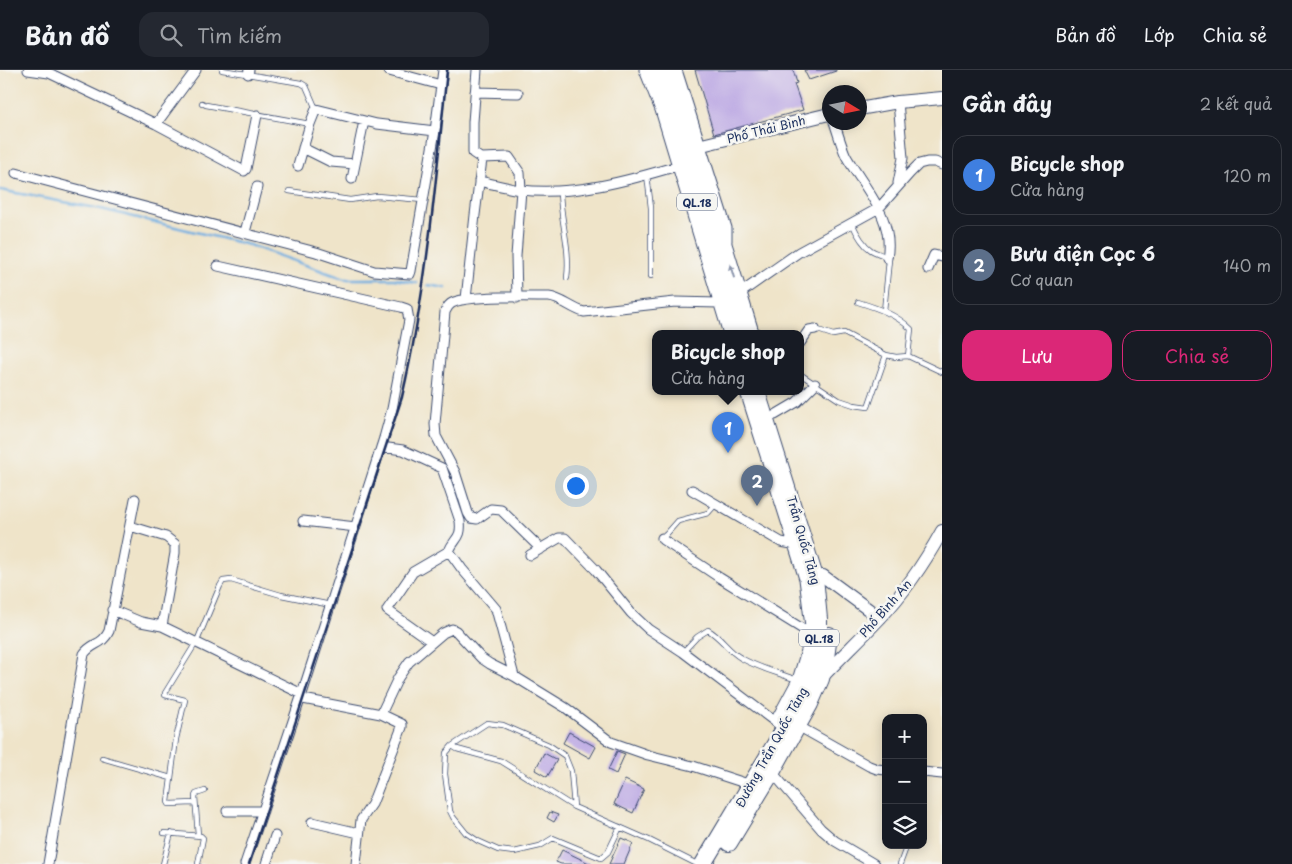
<!DOCTYPE html>
<html lang="vi">
<head>
<meta charset="utf-8">
<style>
	:root { --surface:#171b24; --page:#242831; --text:#f1f3f6; --muted:#9ea1a6; --line:#363941; --accent:#db2777 }
	body { margin:0; font-family:"Playpen Sans",sans-serif; background:var(--page); color:var(--text) }
	.controls { position:absolute; right:15px; bottom:15px; display:grid; overflow:hidden; border-radius:10px; box-shadow:0 2px 12px #0003 }
	.controls button { width:45px; height:45px; display:grid; place-items:center; padding:0; border:0; border-bottom:1px solid var(--line); background:var(--surface); color:var(--text); font:25px sans-serif }
	.compass { position:absolute; left:822px; top:15px; width:45px; height:45px; border-radius:50%; background:var(--surface); box-shadow:0 2px 12px #0003; rotate:100deg }
	.you { position:absolute; left:575px; top:415px; width:18px; height:18px; margin:-12px; border:4px solid #fff; border-radius:50%; background:#1a73e8; box-shadow:0 0 0 8px #1a73e833 }
	.badge { display:grid; place-items:center; width:32px; height:32px; border-radius:50%; background:var(--accent); color:#fff; font-size:16px; font-weight:700 }
	.pin { position:absolute; translate:-50% -41px; filter:drop-shadow(0 1px 2px #0008) }
	.pin::after { content:''; position:absolute; top:26px; width:18px; height:15px; background:inherit; clip-path:polygon(0 0,100% 0,50% 100%) }
	.popup { position:absolute; left:652px; top:260px; width:152px; height:65px; box-sizing:border-box; display:grid; place-content:center; border-radius:10px; background:var(--surface); filter:drop-shadow(0 1px 4px #0005); font-size:16px; white-space:nowrap; color:var(--muted) }
	.popup b { font-size:19px; color:var(--text) }
	.popup::after { content:''; position:absolute; left:50%; top:100%; margin-left:-10px; border:10px solid transparent; border-top-color:var(--surface) }
	.list { margin:0; padding:0; list-style:none }
	h2 { display:flex; justify-content:space-between; align-items:center; height:65px; margin:0; padding:0 20px; font-size:21px }
	h2 small { font-size:16px; font-weight:400; color:var(--muted) }
	.list li { display:grid; grid-template-columns:32px 1fr auto; gap:15px; align-items:center; box-sizing:border-box; height:80px; margin:0 10px 10px; padding:0 10px; border:1px solid var(--line); border-radius:15px }
	.list b { display:block; font-size:19px; white-space:nowrap }
	.list p { margin:0; font-size:16px; white-space:nowrap; color:var(--muted) }
	.list em { font-size:16px; font-style:normal; color:var(--muted) }
	.actions { display:flex; gap:10px; padding:15px 20px }
	.actions a { flex:1; padding:11px 0; border:1px solid var(--accent); border-radius:15px; text-align:center; font-size:18px; color:var(--accent) }
	.actions .main { background:var(--accent); color:#fff }
	.icon { flex:none; width:28px; height:28px; fill:none; stroke:currentColor; stroke-width:2; stroke-linecap:round; stroke-linejoin:round }
	.map { position:relative; flex:none; width:942px; height:794px; overflow:hidden }
	header { display:flex; align-items:center; gap:30px; box-sizing:border-box; height:70px; padding:0 25px; background:var(--surface); border-bottom:1px solid var(--line) }
	header strong { font-size:24px }
	nav { display:flex; gap:28px; margin-inline-start:auto; font-size:18px }
	.search { width:350px; height:45px; background:var(--page); display:flex; align-items:center; gap:12px; box-sizing:border-box; padding:0 18px; border-radius:15px; color:var(--muted); font-size:19px }
	main { display:flex }
	aside { flex:1; background:var(--surface) }
	.map>svg:first-child { display:block }
	.lines { fill:none; stroke-linecap:round; stroke-linejoin:round }
	.stream { stroke:#6dade1; stroke-width:2.5 }
	.building { fill:#bca8e3 }
	.lane-casing { stroke:#3b4a6e; stroke-width:6 }
	.street-casing { stroke:#3b4a6e; stroke-width:11 }
	.secondary-casing { stroke:#3b4a6e; stroke-width:14 }
	.highway-casing { stroke:#3b4a6e; stroke-width:18 }
	.lane { stroke:#fff; stroke-width:4.5 }
	.street { stroke:#fff; stroke-width:9 }
	.secondary { stroke:#fff; stroke-width:12 }
	.highway { stroke:#fff; stroke-width:16 }
	.rail { stroke:#1b2f5e; stroke-width:2.5 }
	.oneway { fill:#8d97ae }
	.labels { text-anchor:middle; dominant-baseline:central; stroke-width:5; stroke-linejoin:round; paint-order:stroke }
	.shield { fill:#f6f6f2; stroke:#5d6b8a; stroke-width:1 }
	.shield-label { font-size:11px; font-weight:bold; fill:#1b2f5e }
	.street-label { font-size:12px; fill:#1b2f5e; stroke:#f6f6f2 }
</style>
</head>
<body>
<header>
<strong>Bản đồ</strong>
<div class="search"><svg class="icon" aria-label="search" viewBox="0 0 24 24"><circle cx="10" cy="10" r="6"/><path d="M15 15l6 6"/></svg>Tìm kiếm</div>
<nav><a>Bản đồ</a><a>Lớp</a><a>Chia sẻ</a></nav>
</header>
<main>
<div class="map">
<svg width="942" height="794" viewBox="0 0 942 794">
	<rect width="100%" height="100%" fill="#f6f6f2"/>
	<filter id="ink" filterUnits="userSpaceOnUse"><feTurbulence type="fractalNoise" baseFrequency=".02" numOctaves="2"/><feDisplacementMap in="SourceGraphic" scale="10" xChannelSelector="R" yChannelSelector="G"/><feConvolveMatrix kernelMatrix="1 2 1 2 8 2 1 2 1" color-interpolation-filters="sRGB"/></filter>
	<filter id="wash" filterUnits="userSpaceOnUse"><feTurbulence type="fractalNoise" baseFrequency=".0096" numOctaves="4" result="noise"/><feDisplacementMap in="SourceGraphic" scale="20" xChannelSelector="R" yChannelSelector="G"/><feGaussianBlur stdDeviation="1.12" result="paint"/><feColorMatrix in="noise" values="0 0 0 0 0 0 0 0 0 0 0 0 0 0 0 0 0 1.4 0 .05"/><feComposite in="paint" operator="in"/></filter>
	<g filter="url(#wash)">
		<rect width="100%" height="100%" fill="#efe4c9"/>
		<g class="lines">
			<!-- stream -->
			<path class="stream" d="M 0,120 L 101,139 L 249,175 L 345,209 L 395,209 L 417,213
				M 428,215 L 446,218"/>
		</g>
		<g id="blocks">
			<!-- building -->
			<path class="building" d="M 695,0 L 793,0 L 797,13 L 794,14 L 803,40 L 714,64 Z
				M 804,0 L 836,0 L 836,1 L 809,10 Z
				M 569,662 L 596,677 L 590,688 L 563,673 Z
				M 617,681 L 625,684 L 616,704 L 608,700 Z
				M 544,683 L 557,690 L 547,707 L 535,700 Z
				M 625,710 L 644,719 L 633,743 L 614,734 Z
				M 550,742 L 558,745 L 554,752 L 547,748 Z
				M 621,768 L 633,773 L 624,794 L 609,794 Z
				M 562,780 L 591,794 L 561,794 L 556,792 Z"/>
		</g>
	</g>
	<g filter="url(#ink)">
		<use href="#blocks" fill-opacity="0" stroke="#3b4a6e" stroke-width="1"/>
		<g class="lines">
			<!-- lane casing -->
			<g class="lane-casing">
				<path id="lane" d="M 222,0 L 301,13 L 306,16 L 316,39
					M 202,33 L 206,35 L 310,54
					M 647,105 L 651,138 L 651,206
					M 560,120 C 560,150 571,178 567,208
					M 289,121 L 350,130 L 377,126 L 423,130
					M 852,153 C 856,162 862,174 871,180 C 877,184 884,184 889,190 L 884,241
					M 858,232 C 877,238 896,244 911,259 L 908,286
					M 815,259 L 833,265 L 844,263 L 886,285 L 896,287 L 908,286 L 942,302
					M 800,304 L 839,330 L 854,335 L 868,337 L 886,285
					M 663,468 L 678,451 L 708,443 L 716,434
					M 683,582 L 697,567 L 708,560 C 721,567 728,581 741,588 C 758,598 779,603 797,610
					M 452,676 L 457,679 L 501,691 L 574,737 L 649,770 L 697,794
					M 102,688 L 171,708
					M 194,733 L 169,734 L 168,732 L 176,669 L 185,630 L 165,625 L 165,623 L 197,571 L 220,516 L 223,511 L 231,510 L 281,525 L 331,535
					M 574,737 L 571,701 L 565,686 L 549,675 L 503,655 L 487,653 L 452,676 L 446,683 L 445,704 L 450,741 L 453,747 L 466,763 L 478,771 L 498,780 L 514,782 L 540,776 L 553,768 L 601,788 L 608,782 L 620,757
					M 164,763 L 201,766 L 203,768 L 198,794
					M 198,765 L 195,726 L 196,724 L 205,721
					M 163,794 L 171,763
					M 900,794 L 907,775"/>
			</g>
			<!-- street casing -->
			<g class="street-casing">
				<path id="street" d="M 28,0 L 49,3 L 156,54 L 244,101 L 246,99 L 257,45
					M 644,0 L 660,40 L 728,264
					M 677,0 L 727,158 L 727,171
					M 389,1 L 441,15
					M 248,4 L 249,0
					M 475,22 L 518,23
					M 898,32 L 903,88 L 898,113
					M 834,52 C 838,63 841,75 846,86 C 864,118 895,148 887,188
					M 156,54 L 196,0
					M 303,78 L 331,92 L 355,94
					M 482,88 L 509,87 L 520,103 L 521,120 L 516,186 L 517,228
					M 298,96 L 310,54 L 316,39 L 377,54 L 435,61
					M 16,103 L 316,182 L 374,201 L 410,204 L 411,201 L 435,61 L 443,0
					M 352,109 L 364,51
					M 479,111 C 493,114 507,118 521,120 C 573,126 627,111 677,96
					M 245,162 L 257,117
					M 218,196 L 401,237 L 407,239 L 409,250 L 392,339 L 384,368 L 302,624 L 245,794
					M 928,199 L 934,185 L 942,187
					M 739,224 L 799,182 L 879,138 L 910,103 L 919,94 L 927,92 L 935,92 L 942,95
					M 466,229 L 475,145 L 482,89 L 473,83 L 473,52 L 477,0
					M 800,273 L 809,260 L 815,259
					M 745,322 L 804,509 L 811,564 L 797,610 L 775,651
					M 775,345 L 797,332 L 815,314
					M 381,377 L 403,380 L 442,398 L 460,451 C 462,469 455,467 449,481 L 462,499 L 496,539 L 514,606
					M 692,420 L 781,472 L 797,475
					M 303,451 L 356,457
					M 130,456 L 166,467 L 175,474 L 175,483 L 162,556
					M 662,468 L 663,470 L 720,508 L 814,566
					M 541,479 L 501,440 L 491,439 L 477,449 L 471,448 L 468,443 L 455,402 L 436,366 L 435,354 L 445,242 C 447,238 448,235 452,233 C 468,225 528,227 549,227 C 561,228 572,239 584,242 L 675,232 L 719,233
					M 530,485 L 559,468 L 565,468 L 596,500 L 631,543 L 648,559 L 683,582 L 778,654
					M 112,540 L 141,552 L 162,556 L 302,624 L 303,629 L 381,644 L 402,654 L 402,657 L 372,734 L 361,750 L 356,794
					M 432,572 L 387,540 L 413,502 L 449,481
					M 381,644 L 398,608 L 409,592 L 443,563 L 452,559 L 456,561 L 481,588 L 490,594 L 514,606 L 566,638 L 611,672 L 648,685 L 693,696 L 751,715
					M 798,656 L 869,696 L 877,699 L 886,700
					M 772,702 L 821,759 L 835,771 L 874,794
					M 923,702 L 942,704
					M 227,741 L 263,741
					M 312,752 L 359,763
					M 48,794 L 84,584 C 91,573 103,575 109,561 L 135,429
					M 266,794 L 275,766"/>
			</g>
			<!-- secondary casing -->
			<g class="secondary-casing">
				<path id="secondary" d="M 859,39 L 898,32 L 942,28
					M 702,75 L 829,44
					M 823,506 L 880,548
					M 822,607 C 841,587 860,569 879,549 C 904,523 925,492 942,461"/>
			</g>
			<!-- highway casing -->
			<g class="highway-casing">
				<path id="highway" d="M 654,0 L 671,48 L 739,264
					M 667,0 L 725,179 L 751,264
					M 729,773 L 772,702 L 810,634 L 821,609 L 826,588 L 829,565
					M 703,794 L 781,664 L 801,627 L 812,597 L 819,569 L 819,549 L 815,507 L 757,322"/>
			</g>
			<!-- lane -->
			<use href="#lane" class="lane"/>
			<!-- street -->
			<use href="#street" class="street"/>
			<!-- secondary -->
			<use href="#secondary" class="secondary"/>
			<!-- highway -->
			<use href="#highway" class="highway"/>
			<!-- rail -->
			<path class="rail" d="M 249,794 L 402,327 C 427,220 436,109 447,0"/>
		</g>
		<!-- one-way arrows -->
		<defs><path id="oneway-solid" d="M-6-.8H1V-3.2L6.5 0L1 3.2V.8H-6Z" transform="scale(1.25)"/></defs>
		<use class="oneway" href="#oneway-solid" transform="translate(732 201) rotate(-106)"/>
	</g>
	<g class="labels">
		<!-- shield labels -->
		<g class="shield">
			<rect x="677" y="123.5" width="40" height="17" rx="4"/>
			<rect x="799" y="559.5" width="40" height="17" rx="4"/>
		</g>
		<g class="shield-label">
			<text x="697" y="132">QL.18</text>
			<text x="819" y="568">QL.18</text>
		</g>
		<!-- street labels -->
		<g class="street-label">
			<text transform="translate(766 59) rotate(-14)">Phố Thái Bình</text>
			<text transform="translate(804 470) rotate(74)">Trần Quốc Tảng</text>
			<text transform="translate(885 538) rotate(-49)">Phố Bình An</text>
			<text transform="translate(771 677) rotate(-61)">Đường Trần Quốc Tảng</text>
		</g>
	</g>
</svg>
<div class="controls">
<button>+</button>
<button>−</button>
<button><svg class="icon" aria-label="layers" viewBox="0 0 24 24"><path d="M12 4l9 5-9 5-9-5zM3 14l9 5 9-5"/></svg></button>
</div>
<svg class="compass" viewBox="-18 -18 36 36"><path d="M0-13l5 13h-10z" fill="#e53935"/><path d="M0 13l5-13h-10z" fill="#9ea1a6"/></svg>
<div class="you"></div>
<div class="pin badge" style="left:728px;top:383px;background:#3f7fe0">1</div>
<div class="popup"><b>Bicycle shop</b>Cửa hàng</div>
<div class="pin badge" style="left:757px;top:436px;background:#5c6f8a">2</div>
</div>
<aside>
<h2>Gần đây<small>2 kết quả</small></h2>
<ul class="list">
<li><span class="badge" style="background:#3f7fe0">1</span><div><b>Bicycle shop</b><p>Cửa hàng</p></div><em>120 m</em></li>
<li><span class="badge" style="background:#5c6f8a">2</span><div><b>Bưu điện Cọc 6</b><p>Cơ quan</p></div><em>140 m</em></li>
</ul>
<div class="actions"><a class="main">Lưu</a><a>Chia sẻ</a></div>
</aside>
</main>
</body>
</html>
